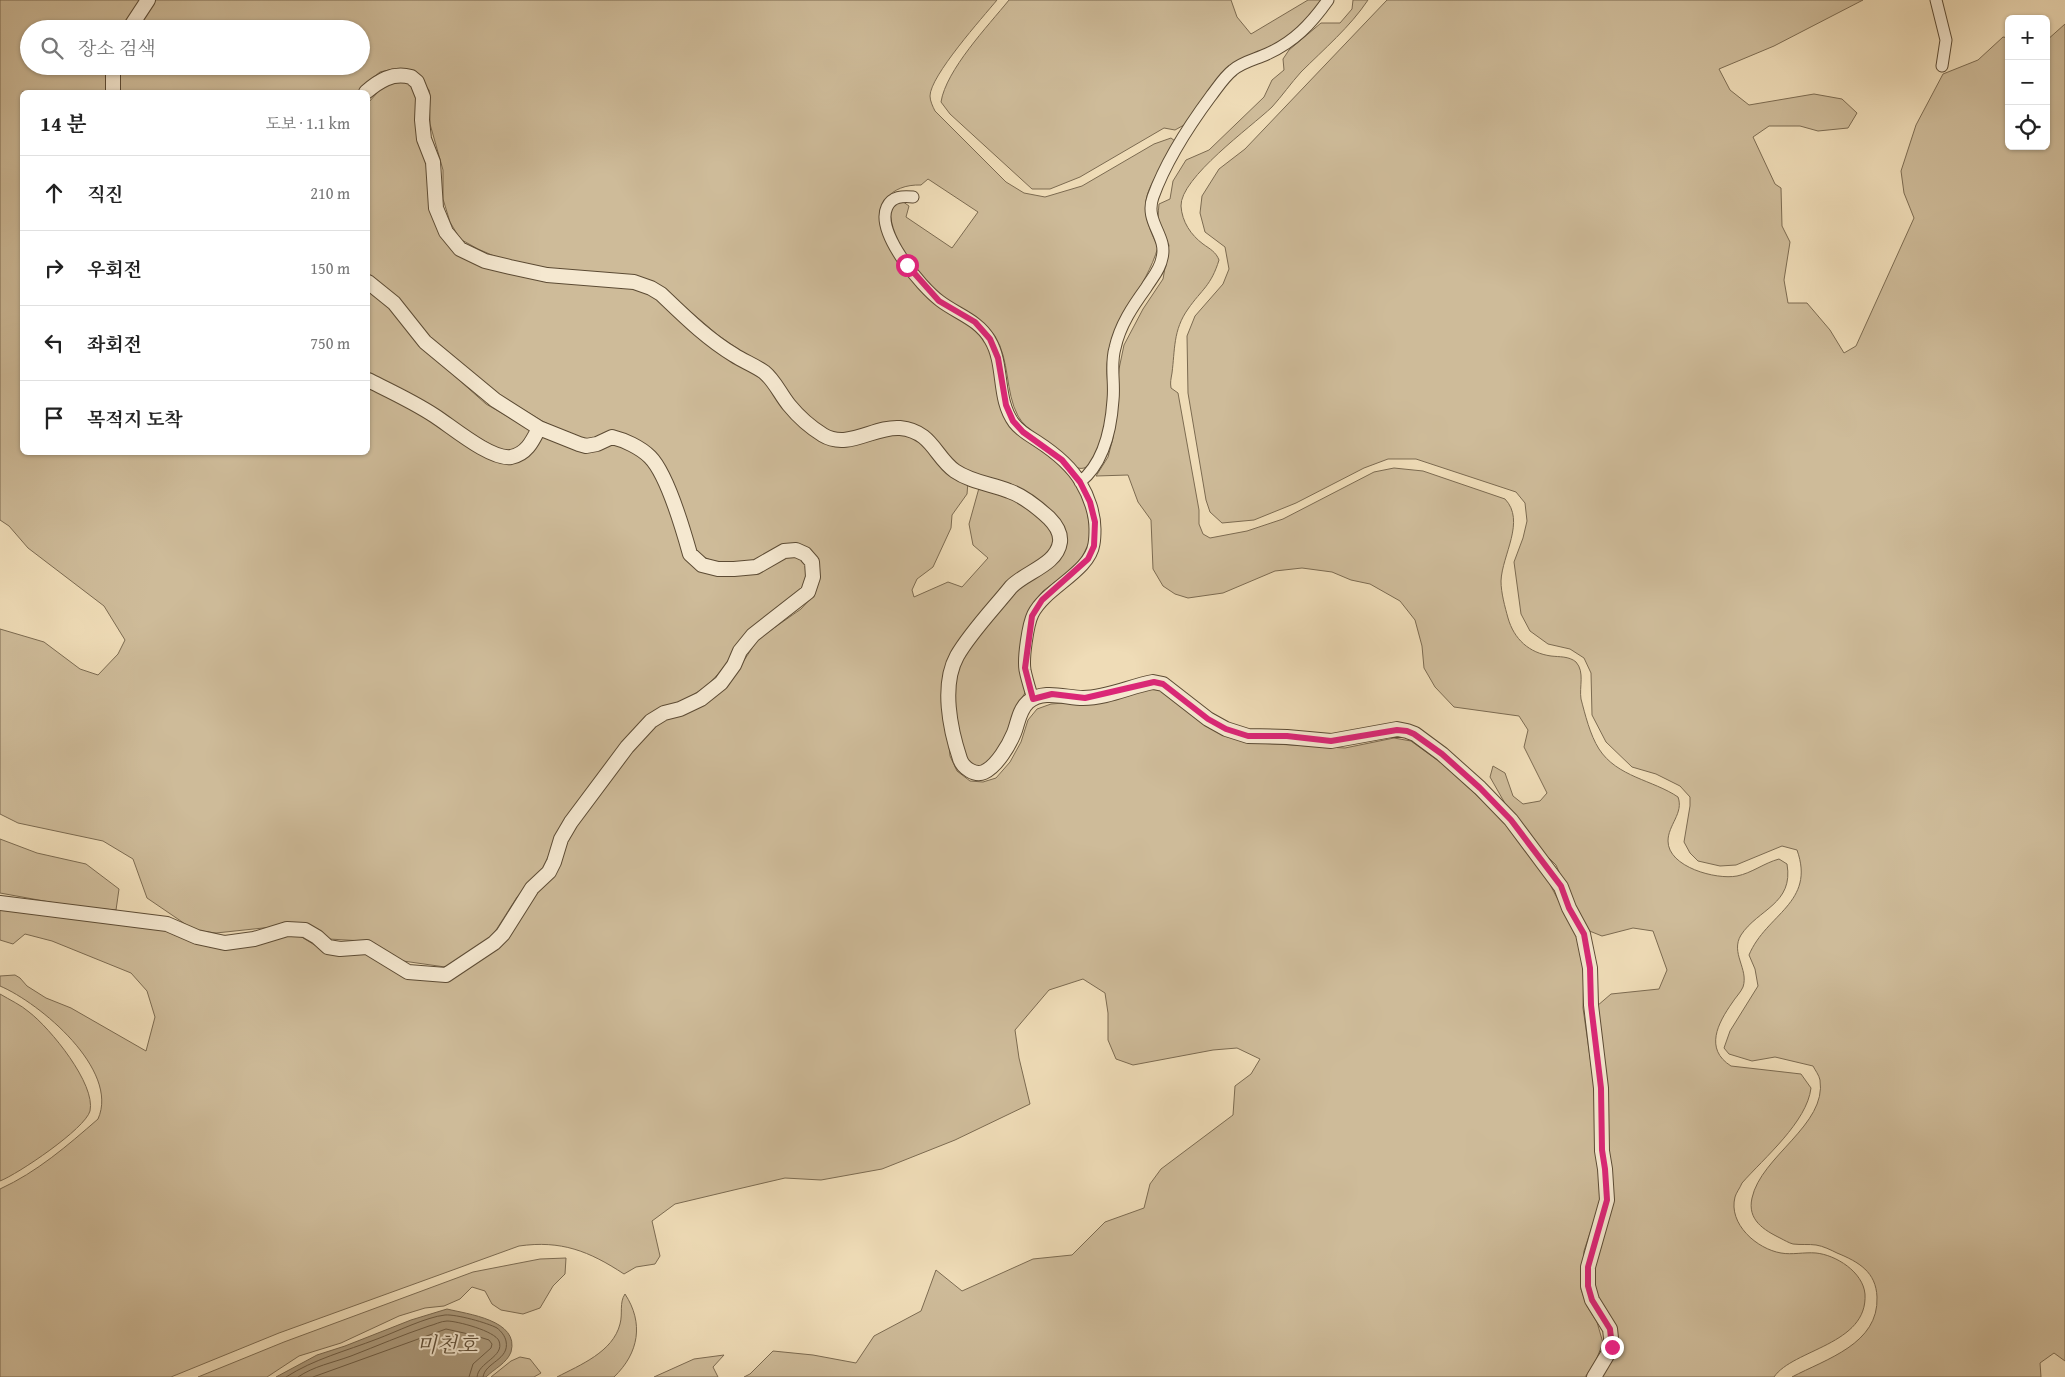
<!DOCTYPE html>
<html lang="ko">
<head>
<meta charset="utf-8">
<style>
	:root { --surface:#fff; --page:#f6f6f6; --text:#222; --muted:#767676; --line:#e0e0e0 }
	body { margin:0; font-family:"Gentium Book Plus","Noto Serif KR",serif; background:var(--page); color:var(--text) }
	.controls { position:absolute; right:15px; top:15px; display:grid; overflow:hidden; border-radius:8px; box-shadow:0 1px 4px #0004 }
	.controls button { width:45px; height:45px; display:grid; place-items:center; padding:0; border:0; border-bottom:1px solid var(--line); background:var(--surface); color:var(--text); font:25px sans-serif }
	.stop { position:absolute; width:15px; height:15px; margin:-11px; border:4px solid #db2777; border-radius:50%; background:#fff }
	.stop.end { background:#db2777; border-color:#fff; box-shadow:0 1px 5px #0008 }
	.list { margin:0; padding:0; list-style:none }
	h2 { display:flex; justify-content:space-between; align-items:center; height:65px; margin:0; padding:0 20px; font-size:21px }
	h2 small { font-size:16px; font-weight:400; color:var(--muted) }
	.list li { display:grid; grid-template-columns:32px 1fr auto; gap:15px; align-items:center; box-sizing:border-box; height:75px; padding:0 20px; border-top:1px solid var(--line) }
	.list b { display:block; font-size:19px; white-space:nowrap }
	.list em { font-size:16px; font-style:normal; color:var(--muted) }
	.icon { flex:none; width:28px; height:28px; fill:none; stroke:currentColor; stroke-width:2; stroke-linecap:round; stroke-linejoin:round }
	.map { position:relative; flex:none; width:2065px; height:1377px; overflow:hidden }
	.search { position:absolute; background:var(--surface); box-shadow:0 1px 4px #0004; left:20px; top:20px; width:350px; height:55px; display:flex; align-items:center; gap:12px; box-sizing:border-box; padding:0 18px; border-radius:28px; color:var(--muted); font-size:19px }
	.panel { position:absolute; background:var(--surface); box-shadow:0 1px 4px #0004; left:20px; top:90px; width:350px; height:365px; border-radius:8px }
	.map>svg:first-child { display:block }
	.green { fill:#cebb99; stroke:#7c6b51 }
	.water { fill:#ac9a7c; stroke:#78674e }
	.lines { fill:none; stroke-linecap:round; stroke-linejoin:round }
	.shore { stroke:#6c5a42; stroke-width:1 }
	.minor-casing { stroke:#5c4b34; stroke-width:13 }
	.tertiary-casing { stroke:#5c4b34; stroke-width:16 }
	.minor { stroke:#f5e8d0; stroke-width:11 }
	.tertiary { stroke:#f5e8d0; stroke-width:14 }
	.route { stroke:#db2777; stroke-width:6 }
	.labels { text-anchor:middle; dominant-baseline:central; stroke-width:4; stroke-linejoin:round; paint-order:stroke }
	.water-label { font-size:21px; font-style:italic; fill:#5f4e37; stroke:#f5e8d0 }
</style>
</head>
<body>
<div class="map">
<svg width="2065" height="1377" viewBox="0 0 2065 1377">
	<rect width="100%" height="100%" fill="#efdcb7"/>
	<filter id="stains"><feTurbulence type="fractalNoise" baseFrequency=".004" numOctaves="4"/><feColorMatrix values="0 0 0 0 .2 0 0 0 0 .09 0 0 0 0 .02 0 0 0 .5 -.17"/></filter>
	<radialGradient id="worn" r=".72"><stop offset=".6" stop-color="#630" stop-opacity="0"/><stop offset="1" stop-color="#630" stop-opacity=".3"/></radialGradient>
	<!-- green -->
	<path class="green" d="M 0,0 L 142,0 L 124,29 L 29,29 L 29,66 L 108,66 L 109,92 L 22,92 L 22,452 L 368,452 L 368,386 L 407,406 L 500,461 L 544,433 L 623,444 L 650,463 L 700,568 L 790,556 L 798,556 L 809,568 L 805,586 L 730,658 C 714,683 694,698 666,707 L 549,855 L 541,871 L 517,897 L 491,938 L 445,967 L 396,960 L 363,941 L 329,939 L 282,926 L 216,933 L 194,930 L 147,898 L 133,859 L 103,841 L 18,823 L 0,814 L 0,629 L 44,642 L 80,669 L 98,675 L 118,654 L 125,640 L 104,606 L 28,548 L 9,526 L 0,520 Z
		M 153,0 L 997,0 C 983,17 930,76 930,96 C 930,101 933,107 935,111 L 1006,182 L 1024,193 L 1045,197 L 1082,186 L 1154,144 L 1171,138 L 1175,141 C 1154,187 1131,194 1158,247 C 1146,289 1112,320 1107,364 C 1106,375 1109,387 1108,398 C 1108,413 1100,458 1088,466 C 1077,474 1067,460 1061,453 C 1048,440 1027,432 1018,416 C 1005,392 1010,360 995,336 C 982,316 958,311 941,296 C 924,282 891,244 890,222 C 889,215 891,210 894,204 L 902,201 L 909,206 L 906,217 L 952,248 L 978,212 L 928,179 L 921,185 C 890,184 873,205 883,234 L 931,299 L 948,313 L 972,326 L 985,340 L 992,358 L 1013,429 L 1056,462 L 1081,488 L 1087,510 L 1090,529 L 1089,543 L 1082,557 L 1073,568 L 1043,591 L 1033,603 L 1024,639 L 1026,691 L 1019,703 L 998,755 L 979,769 C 963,764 963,749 960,735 C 956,717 953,696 955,677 C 958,656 999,603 1016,589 C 1028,578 1043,569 1056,559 L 1053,516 L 958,467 L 920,430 L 841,436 L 822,429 L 806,416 L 748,356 L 718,335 L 659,285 L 638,278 L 544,268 L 501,259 L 478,249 L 460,239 L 450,222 L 443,199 L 443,170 L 430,124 L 429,90 L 421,81 L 408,72 L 393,69 L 380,72 L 366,83 L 359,92 L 119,92 L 119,66 L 361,66 L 361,29 L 135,29 Z
		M 1009,0 L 1231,0 L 1237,17 L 1251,34 L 1308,0 L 1323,0 L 1289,39 L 1251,56 L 1184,125 L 1175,130 L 1164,128 L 1080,177 L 1050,189 L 1032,189 L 950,114 L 941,102 C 946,70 988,26 1009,0 Z
		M 1353,0 L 1368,0 C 1350,27 1324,49 1301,72 C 1291,83 1282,96 1272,107 C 1251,127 1180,178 1181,206 C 1182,222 1191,235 1203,244 C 1210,249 1216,252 1219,260 C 1211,286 1202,289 1188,309 C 1173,330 1175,350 1172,373 C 1171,379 1170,382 1171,388 L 1178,393 L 1199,510 L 1199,524 L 1203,534 L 1210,538 L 1247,531 L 1283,519 L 1374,472 L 1394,468 L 1423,471 L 1505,499 C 1526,521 1502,555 1501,581 C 1501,593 1505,607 1508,618 C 1514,639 1529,653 1551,656 C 1559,657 1569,656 1576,662 C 1585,672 1579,687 1581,699 C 1585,714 1590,735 1599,749 C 1617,777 1653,780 1678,797 C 1684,813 1668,825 1668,841 C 1668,867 1716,880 1737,876 C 1752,873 1764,863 1779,859 L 1787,864 C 1794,904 1758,909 1741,935 C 1730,953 1749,969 1743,987 C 1741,992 1735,998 1732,1003 C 1718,1023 1704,1049 1731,1066 L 1801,1074 L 1811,1088 C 1807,1122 1764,1158 1742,1183 C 1740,1188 1736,1193 1735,1197 C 1728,1224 1757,1249 1781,1253 C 1792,1255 1804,1252 1816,1253 C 1836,1255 1863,1272 1865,1294 C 1868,1345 1793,1349 1774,1377 L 1602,1377 L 1616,1330 L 1605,1308 L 1596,1296 L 1594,1271 L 1607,1136 L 1597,1006 L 1611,994 L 1659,989 L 1667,970 L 1653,931 L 1633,928 L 1602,936 L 1587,930 L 1577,913 L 1556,865 L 1534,843 L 1511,814 L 1490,777 L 1493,766 L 1505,773 L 1513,796 L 1523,804 L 1540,801 L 1547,793 L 1524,747 L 1528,730 L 1519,716 L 1454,707 L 1435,687 L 1424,668 L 1422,646 L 1415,620 L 1400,601 L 1370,584 L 1351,580 L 1332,572 L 1302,568 L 1275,571 L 1223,593 L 1188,598 L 1175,594 L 1163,586 L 1153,569 L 1151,520 L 1138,502 L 1128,475 L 1096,476 L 1108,457 L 1113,438 L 1119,369 L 1124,345 L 1143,309 L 1163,279 L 1169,245 C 1158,229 1157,224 1159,204 L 1170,199 L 1173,181 L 1186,160 L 1209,150 L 1264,97 L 1272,80 L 1284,70 L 1283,59 L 1289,50 L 1321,23 L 1340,23 L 1352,9 Z
		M 1387,0 L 1863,0 L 1774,46 L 1719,69 L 1730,90 L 1749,105 L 1814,94 L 1842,99 L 1857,113 L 1848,128 L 1818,131 L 1800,126 L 1769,126 L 1753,137 L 1775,184 L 1781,188 L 1782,226 L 1790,242 L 1784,280 L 1788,303 L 1807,303 L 1830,330 L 1844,353 L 1856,346 L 1914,218 L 1904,193 L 1901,171 L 1916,125 L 1943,74 L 1978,60 L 2003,37 L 2009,38 L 2009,146 L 2046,146 L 2046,41 L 2065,24 L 2065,1361 L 2054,1353 L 2040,1363 L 2041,1377 L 1792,1377 C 1826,1359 1879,1344 1877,1297 C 1876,1272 1859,1262 1837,1253 C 1831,1250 1823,1246 1816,1245 C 1809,1244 1801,1245 1793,1244 C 1789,1243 1784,1240 1780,1238 C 1764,1230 1747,1220 1752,1198 C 1761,1156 1827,1125 1820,1080 C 1819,1075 1815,1070 1813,1066 L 1775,1057 L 1752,1061 L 1729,1054 L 1724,1048 L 1730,1031 L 1758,986 L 1755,969 L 1749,955 C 1766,914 1816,903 1797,850 L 1782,846 L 1736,865 L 1720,866 L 1698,861 L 1690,853 L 1684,842 L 1690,806 L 1690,797 L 1680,786 L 1656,774 L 1632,767 L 1606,742 L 1592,715 L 1591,673 L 1584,658 L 1570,649 L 1548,644 L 1530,631 L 1521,614 L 1514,562 L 1523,538 L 1527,521 L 1525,503 L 1516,492 L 1416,459 L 1388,459 L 1364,468 L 1296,503 L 1254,520 L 1222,523 L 1210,512 L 1206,500 L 1188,393 L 1187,336 L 1195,316 L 1223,284 L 1229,269 L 1225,247 L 1205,232 L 1200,213 L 1202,196 L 1219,169 L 1245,149 Z
		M 407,78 L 418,90 L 421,142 L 455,250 L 646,289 L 752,368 L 821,437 L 909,434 L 968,482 L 967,494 L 952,515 L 951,528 L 933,567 L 917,579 L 912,590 L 914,597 L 948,582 L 962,587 L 988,558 L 973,545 L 969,524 L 979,488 L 1022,503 L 1051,527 L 1056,545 L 961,639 L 946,717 L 950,756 L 957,771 L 970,781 L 983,782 L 996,778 L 1010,762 L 1021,742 L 1028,720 L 1037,709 L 1051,704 L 1077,702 L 1155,688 L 1164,690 L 1229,736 L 1257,743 L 1345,748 L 1394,738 L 1411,741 L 1444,765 L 1498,815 L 1542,869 L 1579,940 L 1584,964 L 1583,1008 L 1594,1085 L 1601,1199 L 1584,1251 L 1581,1289 L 1587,1306 L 1597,1322 L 1603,1343 L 1594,1365 L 1585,1377 L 744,1377 L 750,1374 L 773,1351 L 813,1355 L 856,1363 L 874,1336 L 921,1311 L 936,1270 L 962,1291 L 1033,1259 L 1072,1255 L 1105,1222 L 1144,1208 L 1150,1184 L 1161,1169 L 1233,1115 L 1235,1086 L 1251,1074 L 1260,1059 L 1237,1048 L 1213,1050 L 1133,1065 L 1116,1059 L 1108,1040 L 1108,1013 L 1105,993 L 1083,979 L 1049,990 L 1015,1030 L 1019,1058 L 1030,1104 L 955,1140 L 882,1169 L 821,1180 L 785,1178 L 738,1189 L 675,1204 L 652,1221 L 660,1256 L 655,1264 L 636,1267 L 624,1274 C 589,1251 561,1240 519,1246 L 279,1333 L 171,1377 L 0,1377 L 0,1189 C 37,1172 67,1146 98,1119 C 120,1070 40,1003 0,986 L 0,976 L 15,975 L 20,978 L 27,986 L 46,998 L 71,1008 L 146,1051 L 155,1017 L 147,991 L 131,973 L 52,941 L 25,934 L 13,944 L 0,940 L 0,907 L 159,927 L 210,947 L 287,935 L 300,936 L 326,952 L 370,953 L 409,977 L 435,981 L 445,981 L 470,967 L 566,841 L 629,751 L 654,725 L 739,668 L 758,639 L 801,609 L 812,597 L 811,553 C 785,557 732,569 708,559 C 703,557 699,553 696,549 L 637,442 L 582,439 L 544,422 L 501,396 L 435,346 L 368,276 L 368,103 L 386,83 Z
		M 368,287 L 390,306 L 441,364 L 486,404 L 529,429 L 532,437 L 514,452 L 502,451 L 368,374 Z
		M 0,839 L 37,853 L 86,864 L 119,889 L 116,910 L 77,907 L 0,893 Z
		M 0,994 C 10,1000 21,1005 29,1012 C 50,1028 96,1084 90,1111 C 85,1129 18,1174 0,1181 Z
		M 566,1258 L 565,1274 L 553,1286 L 540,1308 L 523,1314 L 501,1310 L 492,1304 L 485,1291 L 472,1287 L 460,1299 L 444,1306 L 425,1308 L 399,1316 L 341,1343 L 299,1356 L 267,1377 L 198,1377 L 284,1342 L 473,1272 L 540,1259 Z
		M 625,1294 C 644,1323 639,1353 614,1377 L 557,1377 C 580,1365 613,1352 620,1324 C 623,1313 619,1303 625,1294 Z
		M 724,1355 L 713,1367 L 718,1377 L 654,1377 L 694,1359 Z
		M 520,1357 L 530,1359 L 541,1373 L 534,1377 L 491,1377 L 511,1361 Z"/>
	<!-- water -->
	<path class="water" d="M 447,1309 C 467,1314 520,1320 511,1352 C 507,1363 494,1369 486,1377 L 276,1377 L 317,1355 L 345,1346 L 411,1320 Z"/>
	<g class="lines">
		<!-- shore -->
		<path class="shore" d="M 286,1377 C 314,1359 346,1351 377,1339 C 396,1332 426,1317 445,1315 C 456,1314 488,1323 497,1328 C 501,1331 505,1336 506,1341 C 510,1360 485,1362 483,1377
			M 298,1377 C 314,1366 332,1363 351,1356 C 377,1346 402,1335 429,1326 C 434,1325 441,1321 447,1321 C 457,1321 495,1331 499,1341 C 505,1357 478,1362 477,1377
			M 313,1377 L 446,1329 L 473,1335 L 489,1340 L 492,1344 L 491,1348 L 473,1364 L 469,1377"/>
		<!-- minor casing -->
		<g class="minor-casing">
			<path id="minor" d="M 1936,0 L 1946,40 L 1942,66
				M 913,197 C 903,196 892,196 887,207 C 875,232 921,287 940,301 C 957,314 979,320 990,340 C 1005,365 996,399 1014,423 C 1020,431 1029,436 1037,441 C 1054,452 1071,465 1081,483 C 1089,496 1095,514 1095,529 C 1095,534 1095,539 1094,544 C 1090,572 1046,588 1033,614 C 1028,624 1023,658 1025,670 C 1027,680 1030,689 1033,699
				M 1080,482 C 1104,463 1111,430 1113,400 C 1115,382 1110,365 1115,348 C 1120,325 1133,306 1146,288 C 1152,278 1160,270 1162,258 C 1168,236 1144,222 1153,197 C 1166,161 1188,127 1211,96 C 1218,87 1224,77 1233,70 C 1242,62 1256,59 1267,54 C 1294,42 1311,24 1328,0"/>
		</g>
		<!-- tertiary casing -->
		<g class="tertiary-casing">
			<path id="tertiary" d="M 129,29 L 148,0
				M 113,92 L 113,66
				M 366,92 C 379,81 392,72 411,77 L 417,82 L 423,97 L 422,120 L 424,139 L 433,162 L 436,208 L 446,232 L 460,249 L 485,261 L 510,267 L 547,275 L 634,282 L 651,288 L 661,294 C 683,315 707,339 734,355 C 743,361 754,365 764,372 C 775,381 780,394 789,405 C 798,416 810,427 823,435 C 848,450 874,426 900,428 C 932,431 935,457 955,471 C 971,482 991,484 1009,491 C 1024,496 1037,507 1049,518 C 1055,524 1061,533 1060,542 C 1057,565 1025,572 1011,587 C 995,607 970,633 957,656 C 941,685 950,729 960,759 C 963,768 975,776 984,772 C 997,766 1009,745 1014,733 C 1018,723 1019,710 1028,702 C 1043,689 1066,698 1083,698 C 1107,698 1131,686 1153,682 L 1163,684 L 1208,719 L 1226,729 L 1248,736 L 1287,737 L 1331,741 L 1397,729 L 1407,731 L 1415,734 L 1442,754 L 1480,788 L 1511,820 L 1561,887 L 1569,908 L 1583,934 L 1590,968 L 1591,1005 L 1601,1088 L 1602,1151 L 1605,1169 L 1607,1200 L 1588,1267 L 1588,1286 L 1592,1300 L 1610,1329 L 1612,1347 L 1594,1377
				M 368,380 C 390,391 414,402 435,416 C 452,427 491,460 511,457 C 527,454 533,440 539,428
				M 0,903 L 167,924 L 197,937 L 225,943 L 254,939 L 287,929 L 305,930 L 317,937 L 328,947 L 340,949 L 367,947 L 408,972 L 446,975 L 494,943 L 503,934 L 532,888 L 549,872 L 554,862 L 561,839 L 571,822 L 627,747 L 651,721 L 664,713 L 680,709 L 701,699 L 721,683 L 734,665 L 740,651 L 753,635 L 808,592 L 813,577 L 812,562 L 805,554 L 796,550 L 784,551 L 756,567 L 734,569 L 718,569 L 702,565 L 690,554 C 683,529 667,474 650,457 C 640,447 624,440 612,437 L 597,444 L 586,446 L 579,444 L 539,428 L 495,400 L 425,342 L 394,303 L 368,282"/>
		</g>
		<!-- minor -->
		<use href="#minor" class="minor"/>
		<!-- tertiary -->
		<use href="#tertiary" class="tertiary"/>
	</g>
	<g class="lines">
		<!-- route -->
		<path class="route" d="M 907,265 L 939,301 L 975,322 L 990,339 L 998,358 L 1006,405 L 1013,421 L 1023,432 L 1062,460 L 1080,482 L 1090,502 L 1095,522 L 1094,546 L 1088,559 L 1042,600 L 1032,616 L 1025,668 L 1033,699 L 1052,694 L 1085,698 L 1154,682 L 1163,684 L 1208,719 L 1226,729 L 1248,736 L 1287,736 L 1331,741 L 1397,730 L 1407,731 L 1414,734 L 1442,754 L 1480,788 L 1511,820 L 1561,886 L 1569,908 L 1584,934 L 1590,968 L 1591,1005 L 1601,1088 L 1602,1150 L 1605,1169 L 1607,1200 L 1588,1267 L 1588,1286 L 1592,1300 L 1610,1329 L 1612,1347"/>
	</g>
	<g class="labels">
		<!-- water labels -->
		<g class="water-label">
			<text x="447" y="1344">미천호</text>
		</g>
	</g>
	<rect width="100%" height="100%" filter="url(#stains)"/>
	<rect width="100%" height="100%" fill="url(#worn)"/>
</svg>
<div class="controls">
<button>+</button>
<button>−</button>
<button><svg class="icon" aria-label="locate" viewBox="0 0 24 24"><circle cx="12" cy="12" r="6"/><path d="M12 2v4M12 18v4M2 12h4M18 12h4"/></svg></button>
</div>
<div class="stop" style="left:907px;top:265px"></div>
<div class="stop end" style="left:1612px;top:1347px"></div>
<div class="search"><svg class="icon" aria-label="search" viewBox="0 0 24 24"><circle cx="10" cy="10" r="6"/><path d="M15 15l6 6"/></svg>장소 검색</div>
<section class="panel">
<h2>14 분<small>도보 · 1.1 km</small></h2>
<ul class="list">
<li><svg class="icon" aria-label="ahead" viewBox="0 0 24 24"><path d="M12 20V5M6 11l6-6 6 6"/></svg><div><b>직진</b></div><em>210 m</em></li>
<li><svg class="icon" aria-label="right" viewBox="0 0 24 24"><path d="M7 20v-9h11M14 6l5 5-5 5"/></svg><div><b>우회전</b></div><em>150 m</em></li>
<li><svg class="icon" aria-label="left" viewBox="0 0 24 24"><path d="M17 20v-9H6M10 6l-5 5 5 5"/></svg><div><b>좌회전</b></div><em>750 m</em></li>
<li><svg class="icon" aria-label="arrive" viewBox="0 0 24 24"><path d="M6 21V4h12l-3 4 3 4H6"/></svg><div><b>목적지 도착</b></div></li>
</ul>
</section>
</div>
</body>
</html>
